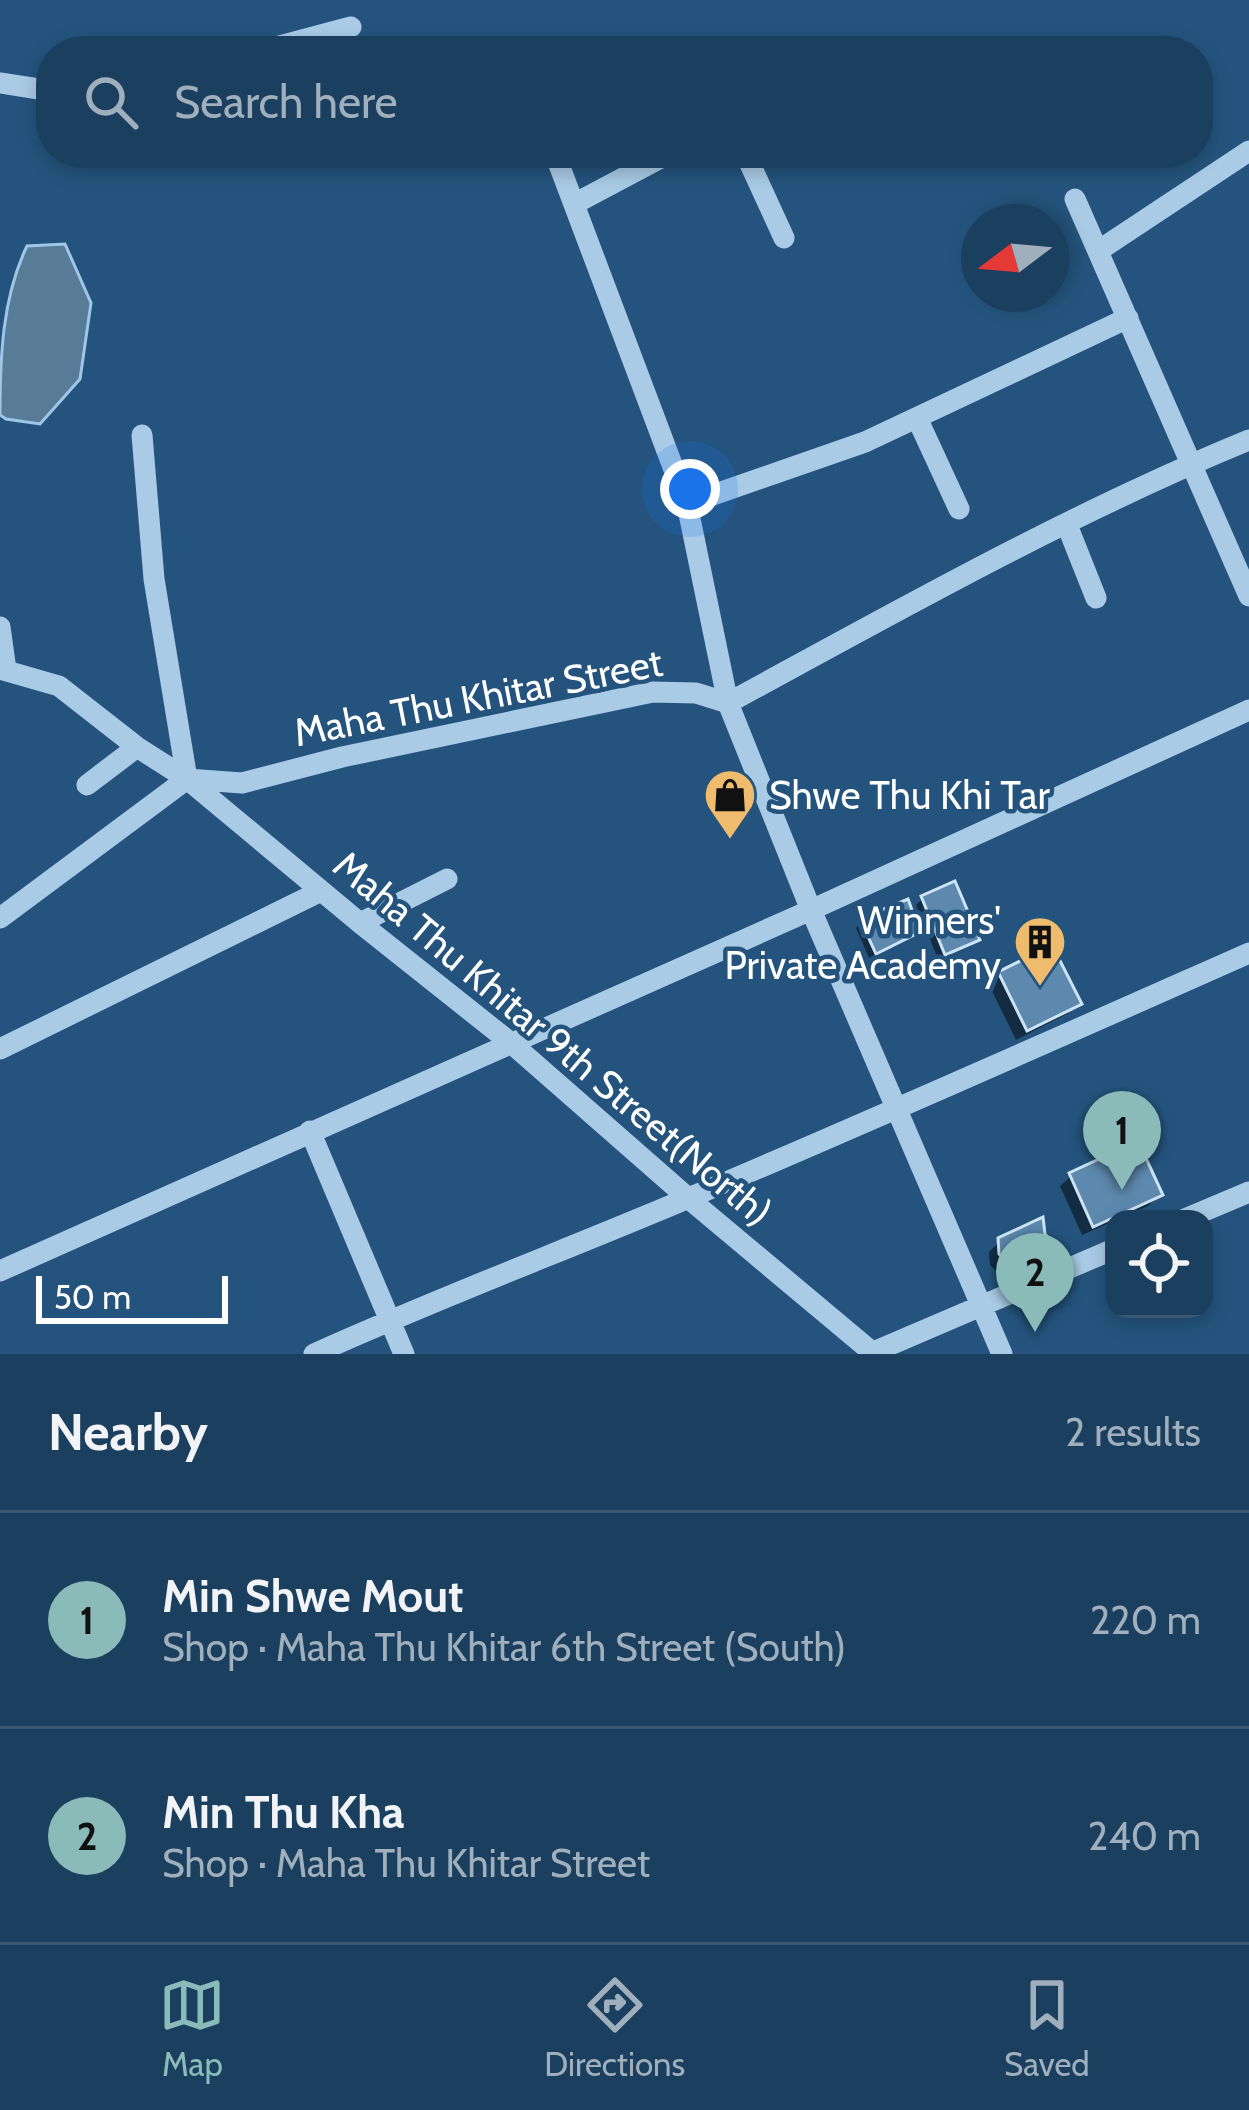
<!DOCTYPE html>
<html lang="en">
<head>
<meta charset="utf-8">
<style>
	:root { --surface:#1b3f5e; --page:#284a67; --text:#f1f3f6; --muted:#a0afbc; --line:#395873; --accent:#8bbbb9 }
	body { margin:0; font-family:Cabin,sans-serif; background:var(--page); color:var(--text) }
	.controls { position:absolute; right:36px; bottom:36px; display:grid; overflow:hidden; border-radius:24px; box-shadow:0 6px 18px #0003 }
	.controls button { width:108px; height:108px; display:grid; place-items:center; padding:0; border:0; border-bottom:3px solid var(--line); background:var(--surface); color:var(--text); font:60px sans-serif }
	.compass { position:absolute; left:961px; top:204px; width:108px; height:108px; border-radius:50%; background:var(--surface); box-shadow:0 6px 18px #0003; rotate:254deg }
	.scale { position:absolute; left:36px; bottom:30px; width:192px; box-sizing:border-box; padding-left:12px; border:6px solid #fff; border-top:0; font-size:33px; line-height:42px; white-space:nowrap; color:#fff; -webkit-text-stroke:9px #24547d; paint-order:stroke }
	.you { position:absolute; left:690px; top:489px; width:42px; height:42px; margin:-30px; border:9px solid #fff; border-radius:50%; background:#1a73e8; box-shadow:0 0 0 18px #1a73e833 }
	.badge { display:grid; place-items:center; width:78px; height:78px; border-radius:50%; background:var(--accent); color:#111; font-size:39px; font-weight:700 }
	.pin { position:absolute; translate:-50% -99px; filter:drop-shadow(0 3px 6px #0008) }
	.pin::after { content:''; position:absolute; top:63px; width:42px; height:36px; background:inherit; clip-path:polygon(0 0,100% 0,50% 100%) }
	.list { margin:0; padding:0; list-style:none }
	h2 { display:flex; justify-content:space-between; align-items:center; height:156px; margin:0; padding:0 48px; font-size:51px }
	h2 small { font-size:39px; font-weight:400; color:var(--muted) }
	.list li { display:grid; grid-template-columns:78px 1fr auto; gap:36px; align-items:center; box-sizing:border-box; height:216px; padding:0 48px; border-top:3px solid var(--line) }
	.list b { display:block; font-size:45px; white-space:nowrap }
	.list p { margin:0; font-size:39px; white-space:nowrap; color:var(--muted) }
	.list em { font-size:39px; font-style:normal; color:var(--muted) }
	.icon { flex:none; width:66px; height:66px; fill:none; stroke:currentColor; stroke-width:2; stroke-linecap:round; stroke-linejoin:round }
	.map { position:relative; flex:none; width:1249px; height:1354px; overflow:hidden }
	.search { position:absolute; background:var(--surface); box-shadow:0 6px 18px #0003; left:36px; right:36px; top:36px; height:132px; display:flex; align-items:center; gap:30px; box-sizing:border-box; padding:0 42px; border-radius:48px; color:var(--muted); font-size:45px }
	.sheet { height:588px; background:var(--surface) }
	nav { display:flex; justify-content:space-around; align-items:center; box-sizing:border-box; height:168px; border-top:3px solid var(--line); background:var(--surface); font-size:33px; color:var(--muted) }
	nav a { display:grid; justify-items:center; gap:6px }
	nav .on { color:var(--accent) }
	.map>svg:first-child { display:block }
	.water { fill:#587b98; stroke:#9ec7e6; stroke-width:3 }
	.shadow { fill:#0007 }
	.building { fill:#5d89ae; stroke:#cce3f4; stroke-width:3 }
	.lines { fill:none; stroke-linecap:round; stroke-linejoin:round }
	.minor { stroke:#a9cbe5; stroke-width:21 }
	.labels { text-anchor:middle; dominant-baseline:central; stroke-width:9; stroke-linejoin:round; paint-order:stroke }
	.street-label { font-size:39px; fill:#fff; stroke:#24547d }
	.poi-label { font-size:39px; fill:#fff; stroke:#24547d; text-anchor:start }
</style>
</head>
<body>
<div class="map">
<svg width="1249" height="1354" viewBox="0 0 1249 1354">
	<rect width="100%" height="100%" fill="#24547d"/>
	<!-- water -->
	<path class="water" d="M 65,244 L 91,303 L 80,379 L 40,424 L 6,419 L 0,415 C 0,358 2,298 27,246 Z"/>
	<!-- shadow -->
	<path class="shadow" d="M 923,898 L 977,940 L 970,946 L 938,959 L 916,905 Z
		M 862,922 L 916,931 L 909,938 L 869,958 L 856,928 Z
		M 1000,974 L 1078,1003 L 1067,1014 L 1016,1040 L 989,985 Z
		M 1071,1176 L 1159,1195 L 1148,1206 L 1082,1235 L 1060,1186 Z
		M 1000,1241 L 1051,1246 L 1041,1256 L 1000,1275 L 990,1265 L 989,1252 Z"/>
	<!-- building -->
	<path class="building" d="M 955,881 L 980,940 L 945,955 L 921,896 Z
		M 908,899 L 920,932 L 876,954 L 860,919 Z
		M 1052,945 L 1082,1004 L 1027,1031 L 998,972 Z
		M 1138,1141 L 1163,1195 L 1093,1227 L 1069,1173 Z
		M 1043,1217 L 1045,1234 L 1055,1246 L 1012,1266 L 999,1254 L 998,1238 Z"/>
	<g class="lines">
		<!-- minor -->
		<path class="minor" d="M 261,51 L 351,27
			M 0,83 L 39,89 L 51,87
			M 745,153 L 784,238
			M 558,162 L 687,504 L 728,703 C 899,610 1069,514 1249,440
			M 1075,199 L 1249,596
			M 574,204 L 670,153
			M 1098,251 L 1249,151
			M 917,418 L 959,509
			M 142,435 L 154,579 L 187,779
			M 687,504 L 865,442 L 1128,318
			M 1067,525 L 1096,598
			M 0,627 L 6,670
			M 0,669 L 59,686 L 137,747 L 187,779 L 242,783 L 342,757 L 653,692 L 696,693 L 728,703 L 811,910 L 1002,1354
			M 187,779 L 360,923 L 511,1043 L 688,1198 L 872,1352
			M 87,785 L 137,747
			M 0,918 L 187,779
			M 360,923 L 447,879
			M 0,1049 L 321,891
			M 310,1131 L 404,1354
			M 1185,1219 L 1249,1192
			M 0,1271 L 811,910 L 1249,710
			M 314,1354 C 438,1298 566,1250 691,1197 C 878,1118 1064,1035 1249,953
			M 869,1354 L 1114,1249"/>
	</g>
	<!-- icons -->
	<defs>
		<g id="shop-pin" transform="scale(2.7)"><path d="M0 17L-7.5 6A9.5 9.5 0 1 1 7.5 6Z" fill="#efbc6d" stroke="#24547d"/><path d="M-5-2.5h2.3a2.7 3.5 0 0 1 5.4 0H5L5.5 6h-11ZM-1.5-2.5h3a1.5 2.3 0 0 0-3 0Z" fill="#111"/></g>
		<g id="building-pin" transform="scale(2.7)"><path d="M0 17L-7.5 6A9.5 9.5 0 1 1 7.5 6Z" fill="#efbc6d" stroke="#24547d"/><path d="M-4-6H4V6H1V3H-1V6H-4ZM-2.5-4.3h1.7v1.8h-1.7ZM.8-4.3h1.7v1.8H.8ZM-2.5-1h1.7V.8h-1.7ZM.8-1h1.7V.8H.8Z" fill="#111"/></g>
	</defs>
	<g fill-rule="evenodd">
		<use href="#shop-pin" x="730" y="795"/>
		<use href="#building-pin" x="1040" y="942"/>
	</g>
	<g class="labels">
		<!-- street labels -->
		<g class="street-label">
			<text transform="translate(478 697) rotate(-11)">Maha Thu Khitar Street</text>
			<text transform="translate(553 1038) rotate(40)">Maha Thu Khitar 9th Street(North)</text>
		</g>
		<!-- poi labels -->
		<g class="poi-label">
			<text x="769" y="795">Shwe Thu Khi Tar</text>
			<text x="1001" y="920" text-anchor="end">Winners'<tspan x="1001" dy="45">Private Academy</tspan></text>
		</g>
	</g>
</svg>
<div class="controls">
<button><svg class="icon" aria-label="locate" viewBox="0 0 24 24"><circle cx="12" cy="12" r="6"/><path d="M12 2v4M12 18v4M2 12h4M18 12h4"/></svg></button>
</div>
<svg class="compass" viewBox="-18 -18 36 36"><path d="M0-13l5 13h-10z" fill="#e53935"/><path d="M0 13l5-13h-10z" fill="#a0afbc"/></svg>
<div class="scale">50 m</div>
<div class="you"></div>
<div class="pin badge" style="left:1122px;top:1190px">1</div>
<div class="pin badge" style="left:1035px;top:1332px">2</div>
<div class="search"><svg class="icon" aria-label="search" viewBox="0 0 24 24"><circle cx="10" cy="10" r="6"/><path d="M15 15l6 6"/></svg>Search here</div>
</div>
<section class="sheet">
<h2>Nearby<small>2 results</small></h2>
<ul class="list">
<li><span class="badge">1</span><div><b>Min Shwe Mout</b><p>Shop · Maha Thu Khitar 6th Street (South)</p></div><em>220 m</em></li>
<li><span class="badge">2</span><div><b>Min Thu Kha</b><p>Shop · Maha Thu Khitar Street</p></div><em>240 m</em></li>
</ul>
</section>
<nav>
<a class="on"><svg class="icon" aria-label="map" viewBox="0 0 24 24"><path d="M3 6l6-2 6 2 6-2v14l-6 2-6-2-6 2zM9 4v14M15 6v14"/></svg>Map</a>
<a><svg class="icon" aria-label="directions" viewBox="0 0 24 24"><path d="M12 3l9 9-9 9-9-9zM9 14v-3h6M13 9l2 2-2 2"/></svg>Directions</a>
<a><svg class="icon" aria-label="saved" viewBox="0 0 24 24"><path d="M7 4h10v16l-5-4-5 4z"/></svg>Saved</a>
</nav>
</body>
</html>
